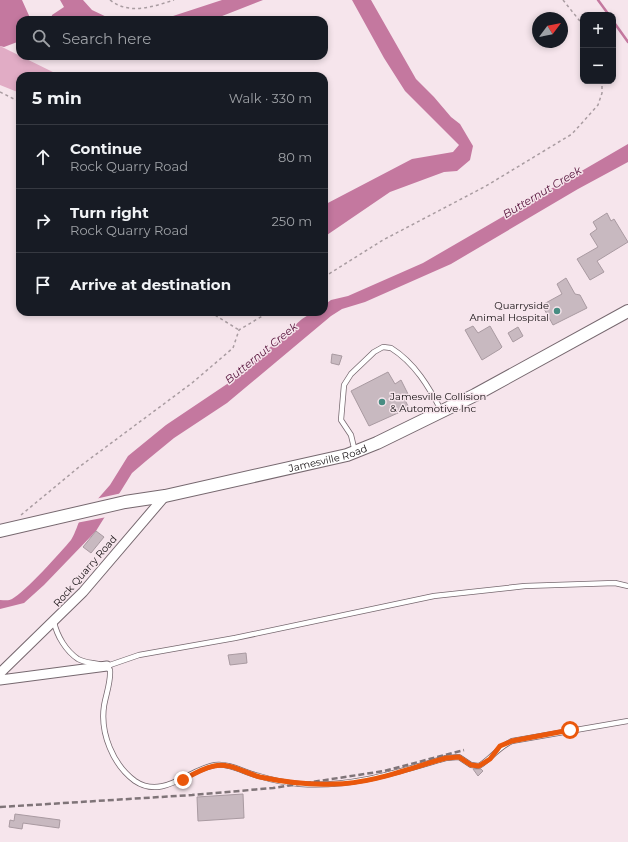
<!DOCTYPE html>
<html lang="en">
<head>
<meta charset="utf-8">
<style>
	:root { --surface:#171b24; --page:#20242c; --text:#f1f3f6; --muted:#9ea1a6; --line:#363941 }
	body { margin:0; font-family:Montserrat,sans-serif; background:var(--page); color:var(--text) }
	.controls { position:absolute; right:12px; top:12px; display:grid; overflow:hidden; border-radius:8px; box-shadow:0 2px 6px #0003 }
	.controls button { width:36px; height:36px; display:grid; place-items:center; padding:0; border:0; border-bottom:1px solid var(--line); background:var(--surface); color:var(--text); font:20px sans-serif }
	.compass { position:absolute; left:532px; top:12px; width:36px; height:36px; border-radius:50%; background:var(--surface); box-shadow:0 2px 6px #0003; rotate:58deg }
	.stop { position:absolute; width:12px; height:12px; margin:-9px; border:3px solid #ea580c; border-radius:50%; background:#fff }
	.stop.end { background:#ea580c; border-color:#fff; box-shadow:0 1px 4px #0008 }
	.list { margin:0; padding:0; list-style:none }
	h2 { display:flex; justify-content:space-between; align-items:center; height:52px; margin:0; padding:0 16px; font-size:17px }
	h2 small { font-size:13px; font-weight:400; color:var(--muted) }
	.list li { display:grid; grid-template-columns:26px 1fr auto; gap:12px; align-items:center; box-sizing:border-box; height:64px; padding:0 16px; border-top:1px solid var(--line) }
	.list b { display:block; font-size:15px; white-space:nowrap }
	.list p { margin:0; font-size:13px; white-space:nowrap; color:var(--muted) }
	.list em { font-size:13px; font-style:normal; color:var(--muted) }
	.icon { flex:none; width:22px; height:22px; fill:none; stroke:currentColor; stroke-width:2; stroke-linecap:round; stroke-linejoin:round }
	.map { position:relative; flex:none; width:628px; height:842px; overflow:hidden }
	.search { position:absolute; background:var(--surface); box-shadow:0 2px 6px #0003; left:16px; top:16px; width:312px; height:44px; display:flex; align-items:center; gap:10px; box-sizing:border-box; padding:0 14px; border-radius:12px; color:var(--muted); font-size:15px }
	.panel { position:absolute; background:var(--surface); box-shadow:0 2px 6px #0003; left:16px; top:72px; width:312px; height:244px; border-radius:12px }
	.map>svg:first-child { display:block }
	.green { fill:#e1acc5 }
	.water { fill:#c4789f }
	.pier { fill:#f6e5ec }
	.lines { fill:none; stroke-linecap:round; stroke-linejoin:round }
	.stream { stroke:#c4789f; stroke-width:2.5 }
	.building { fill:#c8b9c0; stroke:#a99aa1 }
	.lane-casing { stroke:#76686f; stroke-width:6 }
	.street-casing { stroke:#76686f; stroke-width:11 }
	.secondary-casing { stroke:#76686f; stroke-width:14 }
	.path { stroke:#a99ca1; stroke-width:1.5; stroke-dasharray:3 3; stroke-linecap:butt }
	.lane { stroke:#fff; stroke-width:4.5 }
	.street { stroke:#fff; stroke-width:9 }
	.secondary { stroke:#fff; stroke-width:12 }
	.rail { stroke:#7f7478; stroke-width:2.5; stroke-dasharray:6 3; stroke-linecap:butt }
	.route { stroke:#ea580c; stroke-width:5 }
	.poi-dot { fill:#488d83; stroke:#f6e5ec; stroke-width:1.5 }
	.labels { text-anchor:middle; dominant-baseline:central; stroke-width:3; stroke-linejoin:round; paint-order:stroke }
	.poi-label { font-size:10px; fill:#140f11; stroke:#f6e5ec; text-anchor:end }
	.street-label { font-size:10px; fill:#140f11; stroke:#f6e5ec }
	.water-label { font-size:11px; font-style:italic; fill:#56123b; stroke:#f6e5ec }
</style>
</head>
<body>
<div class="map">
<svg width="628" height="842" viewBox="0 0 628 842">
	<rect width="100%" height="100%" fill="#f6e5ec"/>
	<!-- green -->
	<path class="green" d="M 0,46 L 61,76 L 20,76 L 20,93 L 0,85 Z"/>
	<!-- water -->
	<path class="water" d="M 0,0 L 22,0 L 31,20 L 20,20 L 20,41 L 4,47 L 0,46 Z
		M 60,0 L 83,0 L 92,10 L 113,20 L 79,20 L 74,17 L 71,20 L 51,20 L 52,15 L 64,7 Z
		M 222,0 L 263,0 L 212,20 L 156,20 L 170,17 Z
		M 352,0 L 371,0 L 416,79 L 434,97 L 451,117 L 460,124 L 473,146 L 470,160 L 457,171 L 444,172 L 390,192 L 324,237 L 324,205 L 412,159 L 453,152 L 459,145 L 405,91 L 384,58 Z
		M 628,144 L 628,162 L 578,189 L 451,264 L 365,302 L 342,309 L 331,316 L 227,403 L 174,438 L 146,461 L 132,473 L 96,531 L 44,585 L 24,603 L 0,609 L 0,600 C 4,600 9,601 12,599 C 25,592 61,552 71,540 C 76,532 77,525 81,518 L 110,485 L 128,456 L 166,425 L 233,380 L 302,319 L 313,312 L 324,312 L 324,305 L 331,300 L 348,296 L 423,263 Z"/>
	<!-- pier -->
	<path class="pier" d="M 122,493 L 107,517 L 76,523 L 79,516 L 95,499 Z"/>
	<g class="lines">
		<!-- stream -->
		<path class="stream" d="M 598,0 L 609,15
			M 613,21 L 628,42"/>
	</g>
	<!-- building -->
	<path class="building" d="M 607,213 L 611,221 L 614,219 L 628,242 L 597,261 L 604,272 L 590,280 L 577,259 L 598,247 L 590,234 L 597,229 L 593,222 Z
		M 566,278 L 575,294 L 580,295 L 587,308 L 553,325 L 542,305 L 562,294 L 557,284 Z
		M 473,326 L 478,333 L 490,326 L 502,347 L 500,349 L 482,360 L 465,330 Z
		M 518,327 L 523,336 L 513,342 L 508,333 Z
		M 332,354 L 342,356 L 339,365 L 331,363 Z
		M 388,372 L 395,384 L 401,380 L 408,394 L 403,396 L 409,408 L 369,426 L 351,391 Z
		M 96,531 L 104,537 L 91,553 L 83,547 Z
		M 246,653 L 247,663 L 230,665 L 228,655 Z
		M 473,769 L 481,769 L 483,771 L 478,776 Z
		M 243,794 L 244,818 L 198,821 L 197,797 Z
		M 15,814 L 60,820 L 59,828 L 23,823 L 22,829 L 9,827 L 10,820 L 14,821 Z"/>
	<g class="lines">
		<!-- lane casing -->
		<g class="lane-casing">
			<path id="lane" d="M 355,452 L 351,435 L 341,420 L 344,385 L 351,374 L 374,352 L 383,347 L 391,348 C 415,363 429,387 442,412
				M 54,622 C 57,636 66,651 78,659 C 88,665 102,661 110,670 C 111,682 106,694 104,706 C 100,733 113,765 135,781 C 163,800 189,769 215,765 C 230,763 245,773 259,776 C 272,780 287,783 300,784 C 351,788 398,772 446,758 L 459,757 L 471,765 L 479,766 C 492,758 497,748 512,741 L 628,721
				M 107,666 L 139,655 L 235,638 L 434,596 L 525,586 L 615,583 L 628,586"/>
		</g>
		<!-- street casing -->
		<g class="street-casing">
			<path id="street" d="M 0,673 L 83,592 L 165,496
				M 0,680 L 107,666"/>
		</g>
		<!-- secondary casing -->
		<g class="secondary-casing">
			<g id="secondary">
				<path id="s1" d="M 0,531 L 125,502 L 165,496 L 347,455 L 377,443 L 475,395 L 628,311"/>
			</g>
		</g>
		<!-- path -->
		<path class="path" d="M 110,0 C 129,15 152,7 174,0
			M 563,0 L 583,25
			M 0,92 L 20,102
			M 324,277 L 383,240 L 486,186 L 572,134 L 598,105 L 602,93 L 602,81
			M 210,312 L 239,330
			M 21,515 L 79,467 L 192,383 L 233,348 L 239,330 L 269,312"/>
		<!-- lane -->
		<use href="#lane" class="lane"/>
		<!-- street -->
		<use href="#street" class="street"/>
		<!-- secondary -->
		<use href="#secondary" class="secondary"/>
		<!-- rail -->
		<path class="rail" d="M 0,807 L 192,795 L 273,788 L 384,771 L 464,750"/>
	</g>
	<g class="lines">
		<!-- route -->
		<path class="route" d="M 183,780 C 193,774 203,768 214,766 C 229,762 245,773 260,777 C 284,782 309,785 333,784 C 371,784 410,768 446,758 L 459,757 L 471,765 L 479,766 L 490,759 L 500,746 L 512,741 L 570,730"/>
	</g>
	<!-- markers -->
	<g class="poi-dot">
		<circle cx="557" cy="311" r="4"/>
		<circle cx="382" cy="402" r="4"/>
	</g>
	<g class="labels">
		<!-- poi labels -->
		<g class="poi-label">
			<text x="549" y="305">Quarryside<tspan x="549" dy="12">Animal Hospital</tspan></text>
			<text x="390" y="396" text-anchor="start">Jamesville Collision<tspan x="390" dy="12">&amp; Automotive Inc</tspan></text>
		</g>
		<!-- street labels -->
		<g class="street-label">
			<text stroke="none"><textPath href="#s1" startOffset="336">Jamesville Road</textPath></text>
			<text transform="translate(85 571) rotate(-49)">Rock Quarry Road</text>
		</g>
		<!-- water labels -->
		<g class="water-label">
			<text transform="translate(542 192) rotate(-31)">Butternut Creek</text>
			<text transform="translate(261 353) rotate(-39)">Butternut Creek</text>
		</g>
	</g>
</svg>
<div class="controls">
<button>+</button>
<button>−</button>
</div>
<svg class="compass" viewBox="-18 -18 36 36"><path d="M0-13l5 13h-10z" fill="#e53935"/><path d="M0 13l5-13h-10z" fill="#9ea1a6"/></svg>
<div class="stop" style="left:570px;top:730px"></div>
<div class="stop end" style="left:183px;top:780px"></div>
<div class="search"><svg class="icon" aria-label="search" viewBox="0 0 24 24"><circle cx="10" cy="10" r="6"/><path d="M15 15l6 6"/></svg>Search here</div>
<section class="panel">
<h2>5 min<small>Walk · 330 m</small></h2>
<ul class="list">
<li><svg class="icon" aria-label="ahead" viewBox="0 0 24 24"><path d="M12 20V5M6 11l6-6 6 6"/></svg><div><b>Continue</b><p>Rock Quarry Road</p></div><em>80 m</em></li>
<li><svg class="icon" aria-label="right" viewBox="0 0 24 24"><path d="M7 20v-9h11M14 6l5 5-5 5"/></svg><div><b>Turn right</b><p>Rock Quarry Road</p></div><em>250 m</em></li>
<li><svg class="icon" aria-label="arrive" viewBox="0 0 24 24"><path d="M6 21V4h12l-3 4 3 4H6"/></svg><div><b>Arrive at destination</b></div></li>
</ul>
</section>
</div>
</body>
</html>
